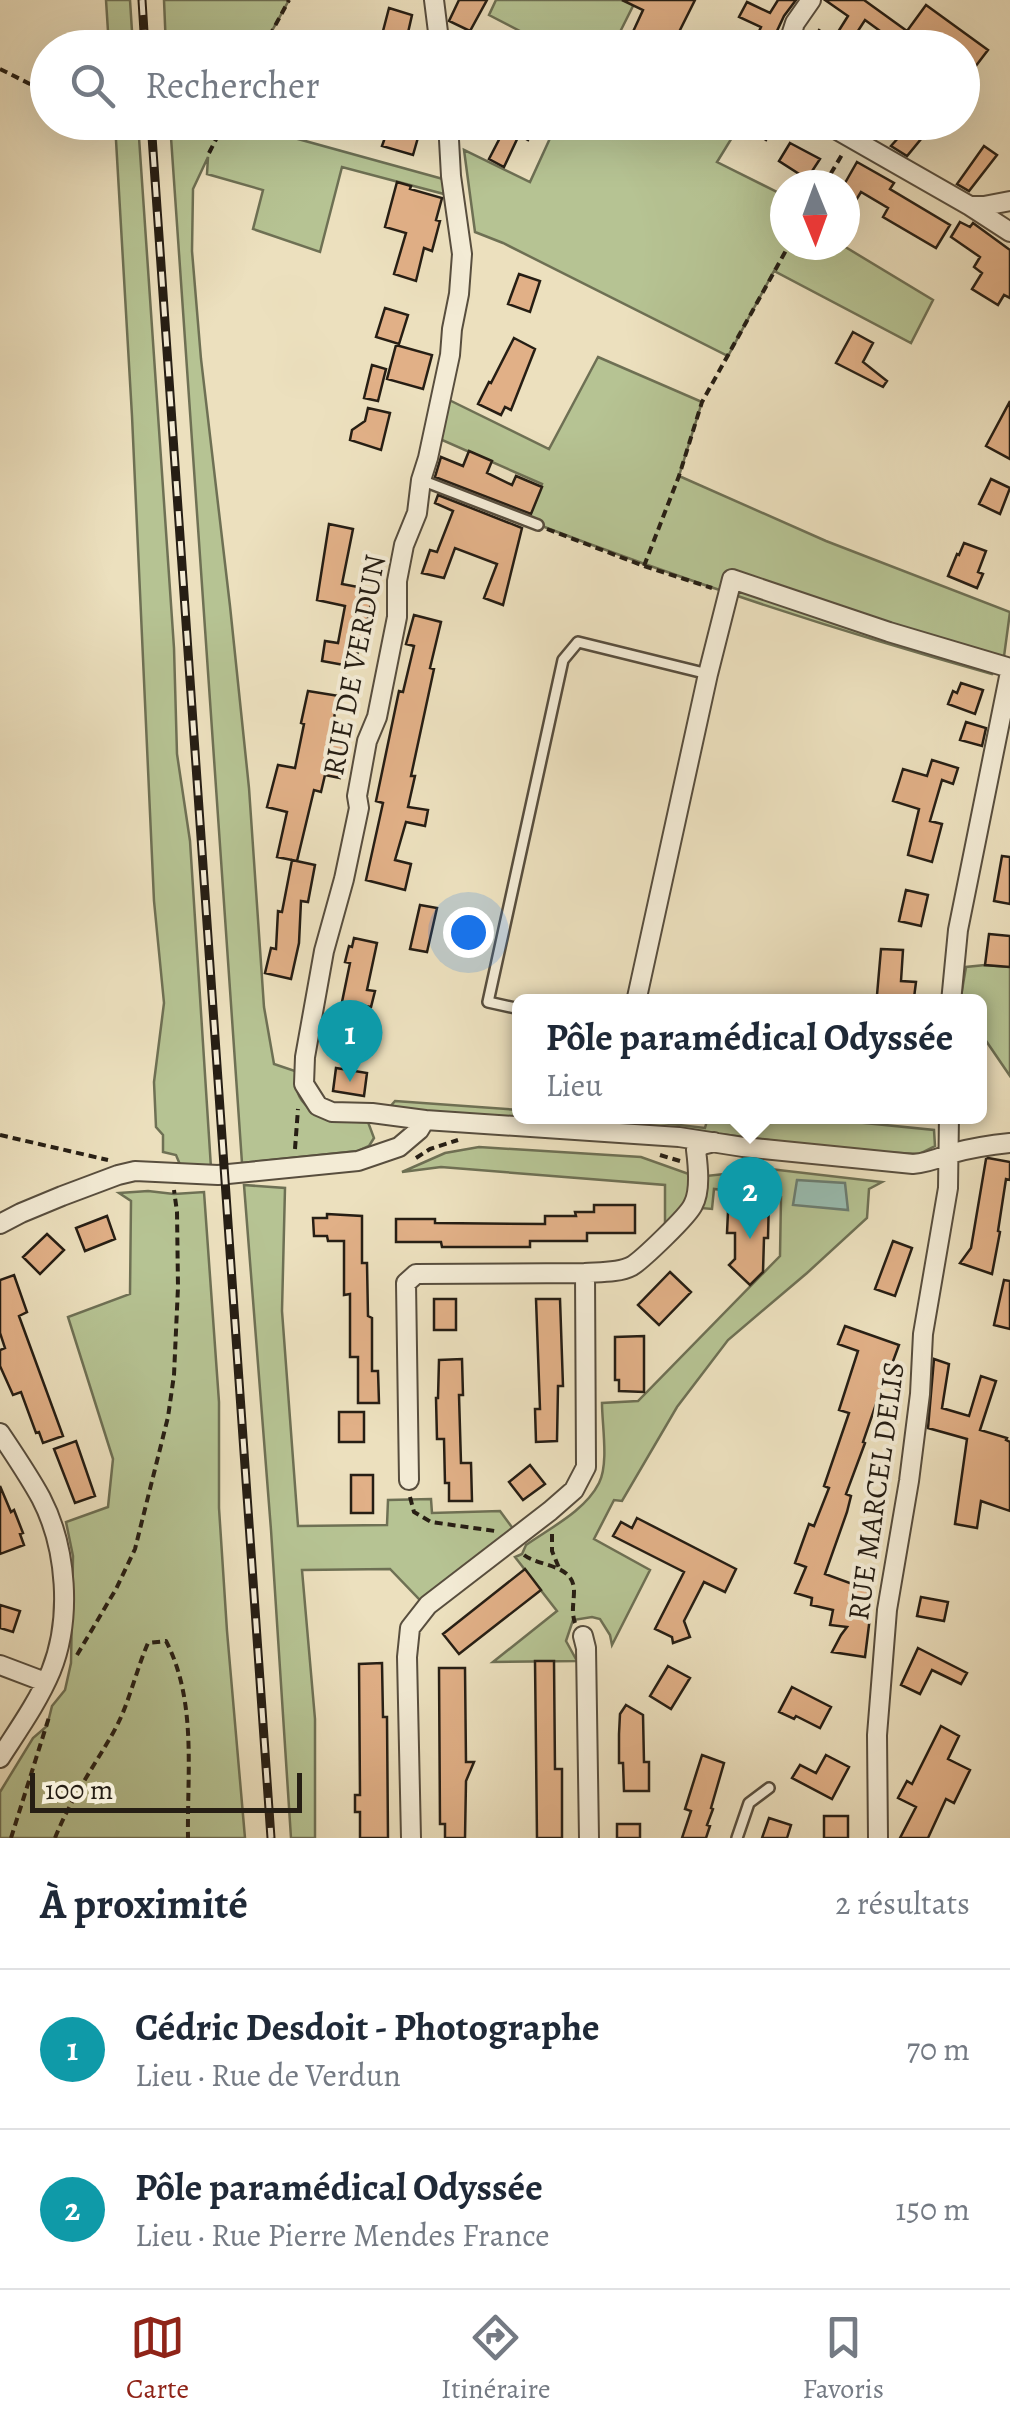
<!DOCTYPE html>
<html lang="fr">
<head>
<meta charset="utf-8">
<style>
	:root { --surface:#fff; --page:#f2f2f3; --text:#1f2937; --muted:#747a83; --line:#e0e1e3; --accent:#8f2418 }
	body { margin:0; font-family:Alegreya,serif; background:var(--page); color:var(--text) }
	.compass { position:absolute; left:770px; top:170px; width:90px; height:90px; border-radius:50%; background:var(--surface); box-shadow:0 10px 40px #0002; rotate:179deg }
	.scale { position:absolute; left:30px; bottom:25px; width:272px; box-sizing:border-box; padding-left:10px; border:5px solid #261e14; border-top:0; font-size:28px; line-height:35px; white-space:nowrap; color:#261e14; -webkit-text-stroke:8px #f3ebd5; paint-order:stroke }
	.you { position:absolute; left:468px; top:932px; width:35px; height:35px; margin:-25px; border:8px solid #fff; border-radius:50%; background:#1a73e8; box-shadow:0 0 0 15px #1a73e833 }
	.badge { display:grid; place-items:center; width:65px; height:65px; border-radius:50%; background:var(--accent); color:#fff; font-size:32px; font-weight:700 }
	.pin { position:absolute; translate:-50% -82px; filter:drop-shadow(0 2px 5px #0008) }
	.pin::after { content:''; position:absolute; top:52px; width:35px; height:30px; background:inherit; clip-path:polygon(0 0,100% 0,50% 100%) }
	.popup { position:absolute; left:512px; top:994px; width:475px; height:130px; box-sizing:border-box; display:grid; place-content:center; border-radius:15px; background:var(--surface); filter:drop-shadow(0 2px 8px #0005); font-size:32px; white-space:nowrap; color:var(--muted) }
	.popup b { font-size:38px; color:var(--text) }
	.popup::after { content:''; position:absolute; left:50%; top:100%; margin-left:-20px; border:20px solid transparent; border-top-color:var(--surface) }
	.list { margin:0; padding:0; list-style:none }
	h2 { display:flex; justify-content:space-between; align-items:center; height:130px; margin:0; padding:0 40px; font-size:42px }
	h2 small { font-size:32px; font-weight:400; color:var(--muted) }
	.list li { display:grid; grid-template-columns:65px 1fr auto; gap:30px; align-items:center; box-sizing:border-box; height:160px; padding:0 40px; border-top:2px solid var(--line) }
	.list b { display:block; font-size:38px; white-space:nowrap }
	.list p { margin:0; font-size:32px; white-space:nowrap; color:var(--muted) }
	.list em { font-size:32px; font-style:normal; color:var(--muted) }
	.icon { flex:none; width:55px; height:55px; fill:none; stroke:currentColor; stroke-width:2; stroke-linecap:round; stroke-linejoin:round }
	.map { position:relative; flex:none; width:1010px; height:1838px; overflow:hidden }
	.search { position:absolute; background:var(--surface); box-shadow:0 10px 40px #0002; left:30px; right:30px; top:30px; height:110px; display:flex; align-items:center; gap:25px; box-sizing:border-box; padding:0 35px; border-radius:55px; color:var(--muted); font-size:38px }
	.sheet { height:450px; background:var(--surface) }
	nav { display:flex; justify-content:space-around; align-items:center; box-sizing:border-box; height:140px; border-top:2px solid var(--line); background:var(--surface); font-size:28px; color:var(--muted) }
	nav a { display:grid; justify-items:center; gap:5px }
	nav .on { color:var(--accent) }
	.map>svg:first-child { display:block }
	.green { fill:#b6c393; stroke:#6e7054; stroke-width:2.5 }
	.water { fill:#99bdb1; stroke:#6b7d72; stroke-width:2.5 }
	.building { fill:#e1b087; stroke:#261e14; stroke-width:2.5 }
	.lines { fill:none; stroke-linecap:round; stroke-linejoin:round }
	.lane-casing { stroke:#584e3e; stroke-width:14 }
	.street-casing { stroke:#584e3e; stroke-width:22 }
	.path { stroke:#261e14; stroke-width:4; stroke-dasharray:8 5; stroke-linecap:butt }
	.lane { stroke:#f3ebd5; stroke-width:9 }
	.street { stroke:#f3ebd5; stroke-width:18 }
	.rail-casing { stroke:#261e14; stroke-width:9 }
	.rail { stroke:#f3ebd5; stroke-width:5; stroke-dasharray:15; stroke-linecap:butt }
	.labels { text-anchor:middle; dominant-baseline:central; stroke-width:8; stroke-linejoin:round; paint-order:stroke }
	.street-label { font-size:30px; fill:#261e14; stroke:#f3ebd5 }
</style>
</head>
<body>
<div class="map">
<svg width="1010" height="1838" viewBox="0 0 1010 1838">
	<rect width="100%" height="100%" fill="#ece0be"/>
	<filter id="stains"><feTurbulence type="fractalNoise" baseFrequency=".002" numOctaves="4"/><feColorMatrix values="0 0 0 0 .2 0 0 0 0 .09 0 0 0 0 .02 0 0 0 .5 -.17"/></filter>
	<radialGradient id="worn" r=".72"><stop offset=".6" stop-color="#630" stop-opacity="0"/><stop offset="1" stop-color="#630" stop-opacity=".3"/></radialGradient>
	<!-- green -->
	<path class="green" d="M 106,0 L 130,0 L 133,47 L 109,47 Z
		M 164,0 L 289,0 L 263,47 L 166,48 Z
		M 496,0 L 636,0 L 620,32 L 658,47 L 551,47 L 489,15 Z
		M 115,123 L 138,123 L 174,648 L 177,754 L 190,841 L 211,1168 L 181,1167 L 176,1155 L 163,1152 L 163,1135 L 156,1127 L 154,1082 L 164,1003 L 154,901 L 132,416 Z
		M 170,123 L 240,123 L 443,179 L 444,194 L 342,167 L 320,252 L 253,229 L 263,190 L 207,174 L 208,157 L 193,189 L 192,251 L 201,359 L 230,606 L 249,788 L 264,1007 L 274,1064 L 298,1072 C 287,1114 338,1122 368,1122 L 374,1138 L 369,1146 L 358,1151 L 242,1163 Z
		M 557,123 L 741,123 L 717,162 L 785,196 L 785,245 L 842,245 L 933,300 L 911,343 L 774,271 L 728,356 L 503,243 L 475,232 L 464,150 L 530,182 Z
		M 598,357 L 702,402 L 679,476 L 826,541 L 1010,612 L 1003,664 L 992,674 C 834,630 679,579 526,520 L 529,517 L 542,484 L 433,436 L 441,396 L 549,449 Z
		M 985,965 L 1010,967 L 1010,1076 L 980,1032 L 980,1002 L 960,1002 L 966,967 Z
		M 395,1101 L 520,1110 L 520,1116 L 601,1116 L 705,1128 L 708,1117 L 805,1117 L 934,1130 L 935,1146 L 919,1154 L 859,1151 L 728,1135 L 389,1108 Z
		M 479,1147 L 641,1157 L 697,1177 L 770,1169 L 882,1182 L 869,1189 L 867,1218 L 807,1273 L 728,1340 L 677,1407 L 622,1501 L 614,1500 L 594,1539 L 650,1570 L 612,1645 L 610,1635 L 600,1619 L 592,1617 L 573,1620 L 566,1641 L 577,1661 L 493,1662 L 557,1611 L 515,1557 L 522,1554 L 526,1545 C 550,1528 585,1511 599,1483 C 609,1464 602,1425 602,1403 L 638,1401 L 780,1256 L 781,1197 L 714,1189 L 712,1209 L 701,1208 L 665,1224 L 665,1185 L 441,1167 L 402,1172 L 445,1153 Z
		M 244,1185 L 285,1188 L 282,1311 L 298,1526 L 387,1525 L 388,1500 L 431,1499 L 432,1513 L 500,1511 L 514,1530 L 420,1600 L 390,1569 L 302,1570 L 315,1719 L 315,1838 L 291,1838 L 271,1530 Z
		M 148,1191 L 174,1194 L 204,1192 L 219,1402 L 219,1508 L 227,1631 L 245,1838 L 0,1838 L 0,1792 L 33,1738 L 47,1726 L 52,1706 L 65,1690 L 71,1663 L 73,1556 L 66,1522 L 108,1507 L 113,1459 L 68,1317 L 130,1294 L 131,1201 L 119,1193 Z"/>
	<!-- water -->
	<path class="water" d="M 797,1180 L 845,1183 L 848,1210 L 793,1205 Z"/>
	<!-- building -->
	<path class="building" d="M 459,0 L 487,0 L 470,31 L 449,21 Z
		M 622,0 L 695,0 L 671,48 L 658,48 L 631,36 L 643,10 Z
		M 778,0 L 796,0 L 784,16 L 769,48 L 751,48 L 761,27 L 739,17 L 747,2 L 770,13 Z
		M 825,0 L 864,0 L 907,31 L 926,5 L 988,50 L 962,84 L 962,48 L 895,48 L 898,44 L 865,20 L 847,48 L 808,48 L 819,30 L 833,40 L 848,16 Z
		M 389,8 L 412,15 L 407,37 L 383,31 Z
		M 397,122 L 421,127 L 413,155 L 382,146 L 389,126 L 395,128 Z
		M 493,122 L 537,122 L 528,140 L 519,135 L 504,167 L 489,159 L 505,128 Z
		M 740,122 L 777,122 L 766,140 Z
		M 908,127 L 921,139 L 907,156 L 891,146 Z
		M 790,143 L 820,159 L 807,179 L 779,161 Z
		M 984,146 L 997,155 L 969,191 L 957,184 Z
		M 857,162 L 894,183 L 890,189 L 950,225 L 936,248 L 883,217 L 888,208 L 861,192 L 845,218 L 845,183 Z
		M 397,182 L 411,186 L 410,189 L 442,198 L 436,220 L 440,221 L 432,251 L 424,248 L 416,281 L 394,274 L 406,233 L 385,227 Z
		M 960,222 L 970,227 L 973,223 L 1010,250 L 1010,298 L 1004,295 L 998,305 L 972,289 L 982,273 L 974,267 L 980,257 L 951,237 Z
		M 519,274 L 540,281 L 530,312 L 508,304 Z
		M 385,308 L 408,315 L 399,344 L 376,337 Z
		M 853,332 L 873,343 L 863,362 L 887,381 L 883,387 L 836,363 Z
		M 514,338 L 535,349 L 511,410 L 505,407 L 501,415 L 478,404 L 489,382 L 491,383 Z
		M 396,345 L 432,355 L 423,389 L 387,379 Z
		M 372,365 L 386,369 L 378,401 L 364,398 Z
		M 1010,401 L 1010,459 L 986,446 Z
		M 368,408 L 390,413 L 381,450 L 350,440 L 352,430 L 365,421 Z
		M 469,451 L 492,461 L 487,473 L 512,485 L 516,476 L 542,487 L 531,514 L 435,477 L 441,457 L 463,466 Z
		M 991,479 L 1010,488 L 1000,514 L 979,504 Z
		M 438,495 L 522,528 L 503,605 L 484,598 L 497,564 L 455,548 L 444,578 L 422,573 L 430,550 L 437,552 L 453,511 L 435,503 Z
		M 329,524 L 353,529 L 342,584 L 374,590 L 362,646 L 359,646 L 355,667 L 322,661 L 325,641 L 338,643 L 345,606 L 317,600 Z
		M 964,543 L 986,551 L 978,572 L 983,574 L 977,588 L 948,576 L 957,554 L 959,555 Z
		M 414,615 L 441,622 L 430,668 L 434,669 L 411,776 L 415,776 L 408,807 L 428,810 L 425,826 L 406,822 L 395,860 L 411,864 L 405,890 L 366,880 L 383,803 L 376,801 L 399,691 L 403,692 L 414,646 L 406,644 Z
		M 961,683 L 983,690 L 975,714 L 948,704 L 953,691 L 957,693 Z
		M 308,691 L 339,696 L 330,735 L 348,739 L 340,778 L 325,775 L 321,792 L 314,790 L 297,861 L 277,857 L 287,812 L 267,807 L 278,765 L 295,768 L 304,724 L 301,723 Z
		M 966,722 L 986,728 L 982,746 L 960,740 Z
		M 932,760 L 958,768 L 953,784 L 942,780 L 930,821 L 942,824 L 932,862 L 908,855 L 919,809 L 893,801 L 903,769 L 927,776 Z
		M 1002,856 L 1010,857 L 1010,904 L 994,901 Z
		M 292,860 L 315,865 L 308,902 L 301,901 L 299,943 L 291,979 L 265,973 L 271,948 L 276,949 L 278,911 L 282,912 Z
		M 906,890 L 928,895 L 921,926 L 899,921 Z
		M 420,905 L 437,908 L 427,952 L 410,949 Z
		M 989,934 L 1010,936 L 1010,967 L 985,965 Z
		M 354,938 L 377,943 L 367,990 L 375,991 L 371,1007 L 342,1002 L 350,963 L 345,962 L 349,946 L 352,947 Z
		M 881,949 L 903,950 L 901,981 L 916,982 L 914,998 L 877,995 Z
		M 336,1068 L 367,1073 L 364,1096 L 333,1091 Z
		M 988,1158 L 1010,1162 L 1010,1180 L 1006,1179 L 998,1231 L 1000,1232 L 992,1274 L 960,1263 L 971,1248 L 986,1159 Z
		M 737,1191 L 769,1195 L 768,1238 L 764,1238 L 763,1272 L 750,1285 L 729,1265 L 735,1259 L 735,1233 L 727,1233 L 728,1212 L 737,1212 Z
		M 594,1205 L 635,1205 L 635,1233 L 587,1233 L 587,1241 L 530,1241 L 530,1247 L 442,1247 L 441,1242 L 396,1242 L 396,1219 L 435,1219 L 435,1223 L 545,1224 L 545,1216 L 576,1216 L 575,1212 L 594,1212 Z
		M 327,1214 L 362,1216 L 362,1263 L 367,1263 L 368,1316 L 372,1318 L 372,1371 L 378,1371 L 379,1403 L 358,1403 L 358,1357 L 350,1357 L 350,1294 L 344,1295 L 344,1241 L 328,1241 L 327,1236 L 314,1236 L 313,1218 L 327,1218 Z
		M 107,1216 L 115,1239 L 85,1251 L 76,1228 Z
		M 47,1234 L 64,1250 L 40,1274 L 23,1257 Z
		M 893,1241 L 912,1248 L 895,1296 L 875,1289 Z
		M 670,1272 L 691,1292 L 659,1325 L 638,1305 Z
		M 14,1275 L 27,1312 L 19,1316 L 63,1436 L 43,1443 L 39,1432 L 36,1433 L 21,1392 L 13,1395 L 0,1366 L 0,1350 L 5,1348 L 0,1333 L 0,1280 Z
		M 1004,1280 L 1010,1281 L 1010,1329 L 994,1325 Z
		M 434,1299 L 456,1299 L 456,1330 L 434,1330 Z
		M 536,1299 L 560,1299 L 563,1386 L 558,1386 L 557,1441 L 536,1442 L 535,1409 L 540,1409 Z
		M 845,1326 L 899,1345 L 892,1364 L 890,1363 L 863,1442 L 865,1443 L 846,1494 L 851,1496 L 847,1512 L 825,1574 L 869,1590 L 860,1615 L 870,1617 L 865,1657 L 832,1652 L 841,1635 L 847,1627 L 830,1625 L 833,1610 L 811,1605 L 812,1598 L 795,1593 L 806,1567 L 795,1563 L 809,1524 L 814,1526 L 829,1488 L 824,1486 L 849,1413 L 839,1410 L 858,1351 L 838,1344 Z
		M 644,1336 L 644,1392 L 619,1391 L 619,1380 L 615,1380 L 615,1337 Z
		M 462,1359 L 463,1395 L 459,1395 L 461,1463 L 471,1463 L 472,1501 L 449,1501 L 449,1483 L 445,1483 L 444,1439 L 437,1439 L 436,1398 L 438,1398 L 439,1360 Z
		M 934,1359 L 949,1364 L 942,1408 L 969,1416 L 981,1376 L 996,1381 L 980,1430 L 1007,1438 L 1006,1440 L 1010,1442 L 1010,1511 L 981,1501 L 977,1528 L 955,1524 L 967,1439 L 928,1428 Z
		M 339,1412 L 364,1412 L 364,1442 L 339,1442 Z
		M 76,1441 L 95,1496 L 75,1503 L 54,1449 Z
		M 530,1465 L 545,1484 L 523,1500 L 509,1482 Z
		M 351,1475 L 373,1475 L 373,1513 L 351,1513 Z
		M 0,1486 L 11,1512 L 14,1510 L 23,1533 L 20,1534 L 24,1545 L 0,1554 Z
		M 637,1518 L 736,1569 L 725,1592 L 704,1582 L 684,1621 L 690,1637 L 673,1643 L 672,1637 L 655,1629 L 684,1572 L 613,1536 L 621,1522 L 632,1528 Z
		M 525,1569 L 541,1590 L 459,1654 L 443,1634 Z
		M 921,1597 L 948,1602 L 944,1621 L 917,1616 Z
		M 0,1605 L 20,1611 L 13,1632 L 0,1628 Z
		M 918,1648 L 967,1673 L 961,1684 L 932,1670 L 920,1694 L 901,1685 Z
		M 535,1661 L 554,1661 L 555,1769 L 562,1769 L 562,1838 L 537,1838 Z
		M 382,1663 L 383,1717 L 387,1717 L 388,1838 L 360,1838 L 360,1812 L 355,1812 L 355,1795 L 360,1795 L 359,1664 Z
		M 668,1666 L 690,1678 L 671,1709 L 650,1696 Z
		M 439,1668 L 465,1668 L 466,1762 L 474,1762 L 466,1781 L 465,1838 L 445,1838 L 445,1824 L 440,1824 Z
		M 792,1687 L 831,1707 L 820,1728 L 796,1716 L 794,1719 L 779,1712 Z
		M 626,1705 L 643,1715 L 644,1762 L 649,1762 L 649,1791 L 624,1791 L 623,1763 L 619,1763 L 619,1734 L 620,1714 Z
		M 941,1726 L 959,1736 L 948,1759 L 970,1770 L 954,1803 L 946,1799 L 928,1838 L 900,1838 L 916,1807 L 898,1798 L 907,1781 L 912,1784 Z
		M 702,1755 L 724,1763 L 711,1808 L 713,1809 L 707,1825 L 710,1826 L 706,1838 L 682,1838 L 691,1811 L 685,1809 Z
		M 826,1755 L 849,1767 L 832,1799 L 792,1778 L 800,1765 L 816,1773 Z
		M 824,1816 L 848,1816 L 848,1838 L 824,1838 Z
		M 769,1818 L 791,1825 L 787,1838 L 762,1838 Z
		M 617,1824 L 640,1824 L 640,1838 L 617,1838 Z"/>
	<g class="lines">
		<!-- lane casing -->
		<g class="lane-casing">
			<path id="lane" d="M 421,480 L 538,525
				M 520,1009 L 488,1002 L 563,660 L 578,642 L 708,674
				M 737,1838 L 749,1803 L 769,1788"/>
		</g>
		<!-- street casing -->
		<g class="street-casing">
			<path id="street" d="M 434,0 L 440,48
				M 787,48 L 795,23 L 811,0
				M 823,122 L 970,206 L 1010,232
				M 971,206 L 984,206 L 1010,201
				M 636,1002 L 708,674 L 732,579 L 889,632 L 1010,668
				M 951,1002 L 958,930 L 1010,672
				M 425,1120 L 372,1113 L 332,1112 L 318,1106 L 304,1084 L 305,1057 L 324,951 L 344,879 L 359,808 L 357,796 L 367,741 L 377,717 L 397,617 L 397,581 L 404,545 L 417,513 L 421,480 L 428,458 L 450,355 L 452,329 L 459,294 L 462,254 L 451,176 L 448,122
				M 0,1224 L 21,1213 L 62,1196 L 118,1175 L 135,1171 L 218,1175 L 358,1161 L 399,1147 L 419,1130 L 425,1120 L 679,1137 L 743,1147 L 913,1164 C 928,1163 939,1158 953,1153 C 972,1148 990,1145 1010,1143
				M 0,1433 C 14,1454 29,1476 41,1498 C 67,1548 72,1619 51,1671 C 38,1702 18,1730 0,1758
				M 409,1480 L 406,1283 L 416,1274 L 585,1273
				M 583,1636 L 586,1648 L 589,1838
				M 0,1665 L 45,1682
				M 411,1838 L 407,1657 L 410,1628 L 428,1605 L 550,1511 L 574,1490 L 586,1467 L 585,1273 C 600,1272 619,1273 632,1266 C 643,1259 688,1216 693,1205 C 701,1191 698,1166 696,1150 L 702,1145 L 714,1142
				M 878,1838 L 877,1735 L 887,1610 L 909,1481 L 920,1394 L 923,1334 L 948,1188 L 949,1116"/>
		</g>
		<!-- path -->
		<path class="path" d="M 263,48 L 289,0
			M 0,69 L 48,93
			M 105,122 L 115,128
			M 209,153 L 225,122
			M 824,185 L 843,153
			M 547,529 L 644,566 L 712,588
			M 644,566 L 679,476 L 702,402 L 789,245
			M 0,1135 L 108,1160
			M 295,1149 L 298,1109
			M 660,1155 L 680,1161
			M 416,1158 L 430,1149 L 458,1140
			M 410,1497 L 414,1512 L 431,1522 L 495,1531
			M 552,1534 L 552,1551 L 559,1568
			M 524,1555 C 540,1567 574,1564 574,1591 C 574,1603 571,1611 575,1623
			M 77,1655 L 116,1589 L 135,1549 L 168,1417 L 174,1375 L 178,1287 L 177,1212 L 174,1190
			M 11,1838 L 50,1714
			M 55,1838 C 70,1800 93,1768 113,1733 C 129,1705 135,1673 148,1643 L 166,1641 C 197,1701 187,1772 188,1838"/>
		<!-- lane -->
		<use href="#lane" class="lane"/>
		<!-- street -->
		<use href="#street" class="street"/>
		<!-- rail casing -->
		<g class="rail-casing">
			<path id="rail" d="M 142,0 L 145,48
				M 151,122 L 271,1838"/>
		</g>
		<!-- rail -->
		<use href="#rail" class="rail"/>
	</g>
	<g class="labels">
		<!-- street labels -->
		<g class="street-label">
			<text transform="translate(354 665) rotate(-79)">RUE DE VERDUN</text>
			<text transform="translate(876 1491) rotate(-82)">RUE MARCEL DELIS</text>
		</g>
	</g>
	<rect width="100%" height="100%" filter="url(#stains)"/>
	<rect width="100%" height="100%" fill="url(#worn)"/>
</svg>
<svg class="compass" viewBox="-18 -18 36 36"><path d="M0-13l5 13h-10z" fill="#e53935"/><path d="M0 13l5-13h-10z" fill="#747a83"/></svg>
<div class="scale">100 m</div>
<div class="you"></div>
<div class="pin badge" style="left:350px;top:1082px;background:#0f9aa8">1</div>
<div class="pin badge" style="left:750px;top:1239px;background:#0f9aa8">2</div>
<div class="popup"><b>Pôle paramédical Odyssée</b>Lieu</div>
<div class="search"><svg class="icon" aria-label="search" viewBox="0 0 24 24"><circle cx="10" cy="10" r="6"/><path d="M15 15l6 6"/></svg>Rechercher</div>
</div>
<section class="sheet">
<h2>À proximité<small>2 résultats</small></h2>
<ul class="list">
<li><span class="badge" style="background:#0f9aa8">1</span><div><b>Cédric Desdoit - Photographe</b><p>Lieu · Rue de Verdun</p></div><em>70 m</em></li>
<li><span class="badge" style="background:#0f9aa8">2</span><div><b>Pôle paramédical Odyssée</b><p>Lieu · Rue Pierre Mendes France</p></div><em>150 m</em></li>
</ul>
</section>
<nav>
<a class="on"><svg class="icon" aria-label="map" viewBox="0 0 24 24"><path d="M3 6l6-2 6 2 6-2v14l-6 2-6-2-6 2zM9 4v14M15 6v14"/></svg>Carte</a>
<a><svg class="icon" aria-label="directions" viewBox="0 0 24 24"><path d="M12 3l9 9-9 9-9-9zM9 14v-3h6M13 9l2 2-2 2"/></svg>Itinéraire</a>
<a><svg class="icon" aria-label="saved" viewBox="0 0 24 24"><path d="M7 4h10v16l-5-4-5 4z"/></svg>Favoris</a>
</nav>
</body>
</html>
